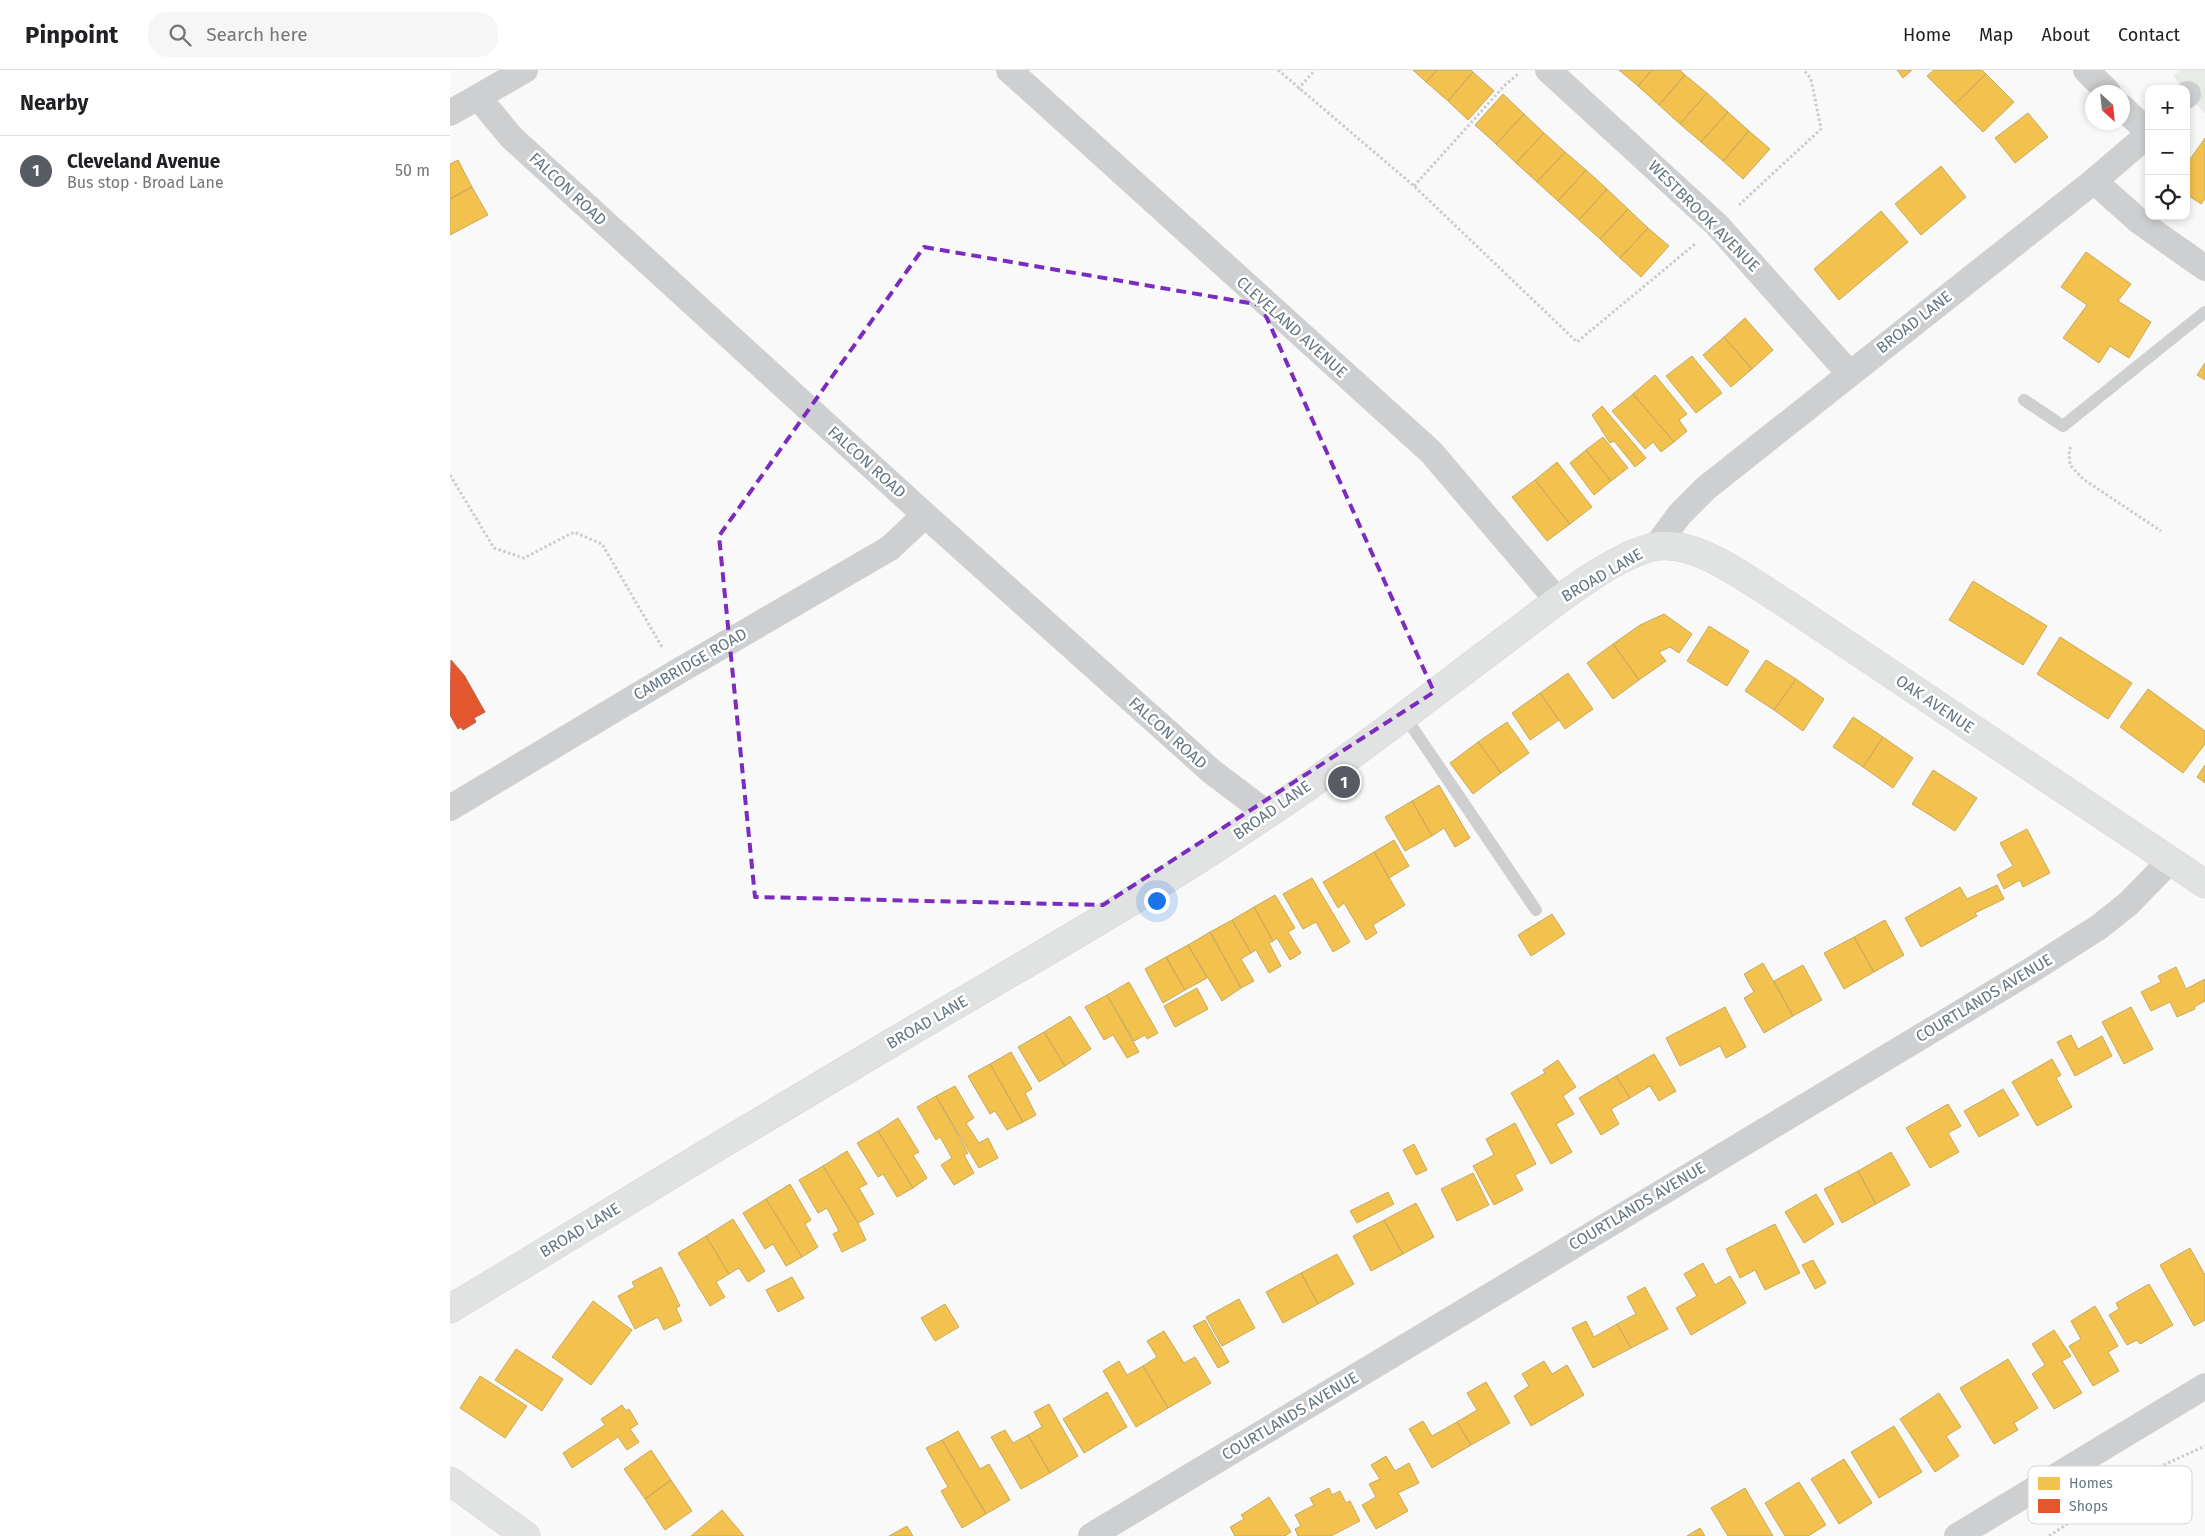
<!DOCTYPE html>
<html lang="en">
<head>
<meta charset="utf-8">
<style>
	:root { --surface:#fff; --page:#f6f6f6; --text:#202124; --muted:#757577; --line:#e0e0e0; --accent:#565c61 }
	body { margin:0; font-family:"Fira Sans",sans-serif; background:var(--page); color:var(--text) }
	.controls { position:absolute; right:15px; top:15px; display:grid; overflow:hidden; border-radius:10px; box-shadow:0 2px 8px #0003 }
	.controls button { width:45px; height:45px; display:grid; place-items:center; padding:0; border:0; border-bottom:1px solid var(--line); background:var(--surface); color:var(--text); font:25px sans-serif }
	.compass { position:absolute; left:1635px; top:15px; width:45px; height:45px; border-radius:50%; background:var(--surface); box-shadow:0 2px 8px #0003; rotate:153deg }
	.you { position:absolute; left:706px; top:830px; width:18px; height:18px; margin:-12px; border:4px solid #fff; border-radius:50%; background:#1a73e8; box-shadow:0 0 0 8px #1a73e833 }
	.badge { display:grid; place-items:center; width:32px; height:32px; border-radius:50%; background:var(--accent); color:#fff; font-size:16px; font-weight:700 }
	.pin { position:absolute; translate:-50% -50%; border:2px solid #fff; box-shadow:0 1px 5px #0006 }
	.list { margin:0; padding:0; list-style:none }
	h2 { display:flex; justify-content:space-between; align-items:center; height:65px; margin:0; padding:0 20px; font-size:21px }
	h2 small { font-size:16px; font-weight:400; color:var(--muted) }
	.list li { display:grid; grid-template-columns:32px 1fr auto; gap:15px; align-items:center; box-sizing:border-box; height:70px; padding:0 20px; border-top:1px solid var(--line) }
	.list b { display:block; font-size:19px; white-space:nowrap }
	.list p { margin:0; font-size:16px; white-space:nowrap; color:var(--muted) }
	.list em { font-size:16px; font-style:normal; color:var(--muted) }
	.icon { flex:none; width:28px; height:28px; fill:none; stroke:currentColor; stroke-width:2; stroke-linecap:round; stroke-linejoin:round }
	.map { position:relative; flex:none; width:1755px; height:1466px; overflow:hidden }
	header { display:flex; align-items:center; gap:30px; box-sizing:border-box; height:70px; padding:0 25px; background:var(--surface); border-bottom:1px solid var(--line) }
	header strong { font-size:24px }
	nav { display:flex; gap:28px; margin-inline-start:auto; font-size:18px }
	.search { width:350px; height:45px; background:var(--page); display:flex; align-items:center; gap:12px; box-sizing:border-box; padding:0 18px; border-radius:20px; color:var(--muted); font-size:19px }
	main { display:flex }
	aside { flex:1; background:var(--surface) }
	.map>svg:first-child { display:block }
	.green { fill:#e8ebe6 }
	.homes { fill:#f2c14e; stroke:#c8aa5e }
	.shops { fill:#e4572e; stroke:#be6048 }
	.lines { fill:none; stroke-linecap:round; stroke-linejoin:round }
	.secondary-casing { stroke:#d5d6d7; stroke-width:29 }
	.path { stroke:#cbcccd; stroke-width:3; stroke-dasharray:2.5 2.5; stroke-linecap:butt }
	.lane { stroke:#cecfd0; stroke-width:12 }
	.street { stroke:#cecfd0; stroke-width:26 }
	.secondary { stroke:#e1e2e2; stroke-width:28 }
	.marked { fill:none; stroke:#7b2cbf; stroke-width:4; stroke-dasharray:10 6; stroke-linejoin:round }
	.labels { text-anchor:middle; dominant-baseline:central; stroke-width:5; stroke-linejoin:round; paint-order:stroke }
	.street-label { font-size:16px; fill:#657683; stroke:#fff }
	.key { fill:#fff; stroke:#d1d6da; stroke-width:1 }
	.key-label { font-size:14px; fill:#657683 }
</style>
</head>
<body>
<header>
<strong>Pinpoint</strong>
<div class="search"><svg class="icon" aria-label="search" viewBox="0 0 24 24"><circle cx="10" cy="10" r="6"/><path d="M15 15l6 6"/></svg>Search here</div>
<nav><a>Home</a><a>Map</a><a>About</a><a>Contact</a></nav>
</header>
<main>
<aside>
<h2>Nearby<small></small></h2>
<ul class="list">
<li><span class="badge">1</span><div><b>Cleveland Avenue</b><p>Bus stop · Broad Lane</p></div><em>50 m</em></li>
</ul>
</aside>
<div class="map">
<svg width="1755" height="1466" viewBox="0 0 1755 1466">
	<rect width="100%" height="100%" fill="#f9f9f9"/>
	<!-- green -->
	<path class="green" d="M 1731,0 L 1755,0 L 1755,44 L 1723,6 Z"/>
	<!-- homes -->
	<path class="homes" d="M 963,0 L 987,0 L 976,12 Z
		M 987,0 L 1021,0 L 1023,2 L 998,31 L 976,12 Z
		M 1169,0 L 1202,0 L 1188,16 Z
		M 1202,0 L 1230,0 L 1235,5 L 1209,35 L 1188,16 Z
		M 1447,0 L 1462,0 L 1453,8 Z
		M 1484,0 L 1532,0 L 1536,4 L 1505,34 L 1477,6 Z
		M 1023,2 L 1044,21 L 1018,50 L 998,31 Z
		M 1536,4 L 1564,32 L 1533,62 L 1505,34 Z
		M 1235,5 L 1257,23 L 1230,54 L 1209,35 Z
		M 1257,23 L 1278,42 L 1251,72 L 1230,54 Z
		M 1053,24 L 1074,44 L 1046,74 L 1025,55 Z
		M 1278,42 L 1299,61 L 1273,91 L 1251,72 Z
		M 1578,43 L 1598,67 L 1565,93 L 1545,68 Z
		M 1074,44 L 1094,63 L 1066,93 L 1046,74 Z
		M 1299,61 L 1320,79 L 1293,109 L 1273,91 Z
		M 1094,63 L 1115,82 L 1087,112 L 1066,93 Z
		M 1755,68 L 1755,129 L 1751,134 L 1736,124 L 1736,95 Z
		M 1115,82 L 1136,100 L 1108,131 L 1087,112 Z
		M 8,90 L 22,117 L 0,129 L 0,94 Z
		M 1491,96 L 1516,127 L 1471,165 L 1445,134 Z
		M 1136,100 L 1157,119 L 1129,150 L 1108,131 Z
		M 22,117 L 38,145 L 0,165 L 0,129 Z
		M 1157,119 L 1178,139 L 1150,169 L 1129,150 Z
		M 1178,139 L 1198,158 L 1170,188 L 1150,169 Z
		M 1431,141 L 1458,172 L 1389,230 L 1364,199 Z
		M 1198,158 L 1219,176 L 1191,207 L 1170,188 Z
		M 1636,182 L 1681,214 L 1668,231 L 1701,252 L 1679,288 L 1660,276 L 1649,293 L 1613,268 L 1637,235 L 1611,217 Z
		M 1295,248 L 1323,280 L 1302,299 L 1274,267 Z
		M 1274,267 L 1302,299 L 1281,317 L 1253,285 Z
		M 1242,286 L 1272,323 L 1246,343 L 1216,306 Z
		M 1755,293 L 1755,310 L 1747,305 Z
		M 1205,305 L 1237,344 L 1229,350 L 1237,361 L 1224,372 L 1183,324 Z
		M 1183,324 L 1224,372 L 1211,382 L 1203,372 L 1195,379 L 1162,341 Z
		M 1152,336 L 1196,388 L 1185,397 L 1164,371 L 1160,373 L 1142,345 Z
		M 1153,367 L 1178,398 L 1161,411 L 1136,380 Z
		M 1136,380 L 1161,411 L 1144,425 L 1120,393 Z
		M 1107,392 L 1142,437 L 1120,454 L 1085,410 Z
		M 1085,410 L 1120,454 L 1097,471 L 1062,427 Z
		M 1523,511 L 1597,556 L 1573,595 L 1499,550 Z
		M 1214,544 L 1242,564 L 1229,583 L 1220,577 L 1209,582 L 1216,591 L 1189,610 L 1163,574 L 1190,555 Z
		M 1259,556 L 1299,581 L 1277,616 L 1237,591 Z
		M 1610,567 L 1682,613 L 1658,649 L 1587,604 Z
		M 1163,574 L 1189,610 L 1163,629 L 1137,593 Z
		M 1316,590 L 1346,609 L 1324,640 L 1295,621 Z
		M 1118,603 L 1143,639 L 1115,659 L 1090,623 Z
		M 1346,609 L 1374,629 L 1353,661 L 1324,640 Z
		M 1698,619 L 1755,661 L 1755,674 L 1733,703 L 1670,657 Z
		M 1090,623 L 1109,650 L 1080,670 L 1062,643 Z
		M 1403,647 L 1433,667 L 1413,697 L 1383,677 Z
		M 1057,652 L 1079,683 L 1051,703 L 1028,672 Z
		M 1433,667 L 1463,688 L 1443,718 L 1413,697 Z
		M 1028,672 L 1051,703 L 1023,724 L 1000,693 Z
		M 1755,695 L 1755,713 L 1747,707 Z
		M 1483,700 L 1527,728 L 1505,761 L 1462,734 Z
		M 989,715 L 1020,768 L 1005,777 L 994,758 L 982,766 L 962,731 Z
		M 962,731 L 982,766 L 955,781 L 935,747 Z
		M 1577,759 L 1600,803 L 1573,817 L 1570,810 L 1554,819 L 1547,805 L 1563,796 L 1550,773 Z
		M 944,770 L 959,796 L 939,808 L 924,782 Z
		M 924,782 L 955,835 L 923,855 L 927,863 L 916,870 L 894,833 L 888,838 L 873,812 Z
		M 862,808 L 900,872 L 883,882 L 866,852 L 853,859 L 833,824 Z
		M 1547,815 L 1554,829 L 1525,843 L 1527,846 L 1471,877 L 1455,848 L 1510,817 L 1517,829 Z
		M 825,825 L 845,858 L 838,862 L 851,883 L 840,890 L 827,868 L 823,871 L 804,837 Z
		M 804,837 L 823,871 L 819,873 L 831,896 L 819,903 L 806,880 L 801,883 L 782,850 Z
		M 1102,844 L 1115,864 L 1081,886 L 1068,865 Z
		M 782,850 L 801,883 L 791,889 L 804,911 L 791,918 L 760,862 Z
		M 1435,850 L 1454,885 L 1424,902 L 1404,867 Z
		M 760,862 L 791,918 L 772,931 L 738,875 Z
		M 1404,867 L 1424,902 L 1394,919 L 1374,883 Z
		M 738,875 L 757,908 L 735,920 L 716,887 Z
		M 716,887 L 735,920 L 713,933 L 695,899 Z
		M 1313,893 L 1343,946 L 1314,963 L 1294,928 L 1304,922 L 1294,904 Z
		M 1353,895 L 1372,930 L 1343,946 L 1324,911 Z
		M 1726,897 L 1736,919 L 1755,909 L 1755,931 L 1744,937 L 1745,939 L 1727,947 L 1720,932 L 1701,941 L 1691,922 L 1711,912 L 1708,906 Z
		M 679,912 L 708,963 L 697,969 L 695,965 L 684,971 L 657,925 Z
		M 747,918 L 758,939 L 725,957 L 714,936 Z
		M 657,925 L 689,982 L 677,988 L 663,965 L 654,970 L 635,937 Z
		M 1275,937 L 1296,977 L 1276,988 L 1270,976 L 1230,996 L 1216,968 Z
		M 1681,937 L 1703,979 L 1674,994 L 1652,952 Z
		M 620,946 L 641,979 L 615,996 L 594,962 Z
		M 594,962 L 615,996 L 589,1012 L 568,977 Z
		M 1621,965 L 1628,979 L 1652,966 L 1662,986 L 1625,1006 L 1607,972 Z
		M 561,982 L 582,1019 L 575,1023 L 586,1045 L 573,1052 L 540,994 Z
		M 1204,984 L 1226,1021 L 1209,1031 L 1200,1016 L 1180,1028 L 1166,1006 Z
		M 1602,989 L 1611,1005 L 1606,1008 L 1622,1037 L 1587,1056 L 1562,1012 Z
		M 1108,990 L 1126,1017 L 1113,1026 L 1124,1044 L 1106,1054 L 1122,1082 L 1101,1094 L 1061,1023 L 1095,1003 L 1093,1000 Z
		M 540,994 L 573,1052 L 557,1060 L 545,1041 L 540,1044 L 518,1006 Z
		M 1166,1006 L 1180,1028 L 1161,1039 L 1169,1054 L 1151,1065 L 1129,1028 Z
		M 505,1016 L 524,1048 L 516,1053 L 529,1073 L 538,1068 L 548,1088 L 529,1098 L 486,1026 Z
		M 1553,1019 L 1569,1045 L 1529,1067 L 1514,1041 Z
		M 486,1026 L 518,1083 L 514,1085 L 524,1103 L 504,1115 L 491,1095 L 502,1088 L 490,1067 L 486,1070 L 467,1037 Z
		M 1498,1034 L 1511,1056 L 1498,1063 L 1509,1082 L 1480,1098 L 1456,1058 Z
		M 448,1048 L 469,1082 L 463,1085 L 477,1108 L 463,1118 L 428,1061 Z
		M 1065,1053 L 1086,1094 L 1065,1105 L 1073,1120 L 1044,1135 L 1023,1096 L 1044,1085 L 1036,1069 Z
		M 428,1061 L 463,1118 L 447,1127 L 433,1104 L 428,1107 L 407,1073 Z
		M 964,1074 L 977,1100 L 966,1105 L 953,1080 Z
		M 397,1081 L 417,1114 L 409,1118 L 424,1144 L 408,1153 L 373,1096 Z
		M 1441,1082 L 1460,1115 L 1426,1134 L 1408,1101 Z
		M 373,1096 L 408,1153 L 416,1170 L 392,1182 L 383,1164 L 389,1161 L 377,1138 L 368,1143 L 349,1110 Z
		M 1408,1101 L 1426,1134 L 1392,1153 L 1374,1119 Z
		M 1023,1103 L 1039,1135 L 1007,1151 L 991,1119 Z
		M 340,1114 L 361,1150 L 355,1154 L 368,1177 L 352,1187 L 316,1129 Z
		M 938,1122 L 944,1134 L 907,1153 L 900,1141 Z
		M 1366,1124 L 1384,1154 L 1354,1173 L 1335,1142 Z
		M 316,1129 L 352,1187 L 336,1196 L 323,1174 L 315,1179 L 293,1143 Z
		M 966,1133 L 984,1167 L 953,1184 L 934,1150 Z
		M 283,1149 L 315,1201 L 298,1212 L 289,1198 L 279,1204 L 256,1166 Z
		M 934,1150 L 953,1184 L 921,1201 L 903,1166 Z
		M 1325,1154 L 1350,1203 L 1315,1220 L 1305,1200 L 1290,1208 L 1276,1179 Z
		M 256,1166 L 279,1204 L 266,1212 L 275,1227 L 260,1236 L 228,1183 Z
		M 1740,1178 L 1755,1205 L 1755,1250 L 1744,1256 L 1710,1195 Z
		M 887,1184 L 904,1214 L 868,1234 L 851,1203 Z
		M 1363,1190 L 1376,1213 L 1365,1219 L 1352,1195 Z
		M 1253,1193 L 1265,1215 L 1280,1206 L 1296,1233 L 1241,1265 L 1226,1238 L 1247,1226 L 1234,1204 Z
		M 211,1197 L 230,1236 L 226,1238 L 232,1251 L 214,1260 L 208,1247 L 185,1259 L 168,1226 L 185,1217 L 182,1212 Z
		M 851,1203 L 868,1234 L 833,1253 L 816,1222 Z
		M 342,1207 L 354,1228 L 328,1242 L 316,1220 Z
		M 1699,1214 L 1723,1255 L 1690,1274 L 1687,1270 L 1677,1275 L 1659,1245 L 1669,1239 L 1666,1233 Z
		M 1195,1217 L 1218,1259 L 1181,1278 L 1167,1254 L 1186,1244 L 1177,1227 Z
		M 789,1229 L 805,1258 L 772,1276 L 756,1247 Z
		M 143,1231 L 182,1260 L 141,1315 L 102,1287 Z
		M 495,1234 L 509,1257 L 485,1271 L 471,1248 Z
		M 1645,1236 L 1668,1276 L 1658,1282 L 1669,1301 L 1643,1316 L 1619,1276 L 1631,1269 L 1621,1251 Z
		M 755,1250 L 779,1292 L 768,1298 L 743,1256 Z
		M 1136,1251 L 1144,1267 L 1167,1254 L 1181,1278 L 1143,1298 L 1122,1258 Z
		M 1604,1260 L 1621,1286 L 1612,1291 L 1632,1323 L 1604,1339 L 1582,1304 L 1595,1295 L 1582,1274 Z
		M 714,1261 L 734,1293 L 745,1287 L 761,1313 L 718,1338 L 693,1296 L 707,1287 L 697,1271 Z
		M 66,1279 L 113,1309 L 92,1341 L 45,1310 Z
		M 1558,1289 L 1588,1338 L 1564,1353 L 1568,1360 L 1544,1374 L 1510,1318 Z
		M 669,1291 L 677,1305 L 693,1296 L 718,1338 L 686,1357 L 653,1301 Z
		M 1094,1291 L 1102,1304 L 1117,1295 L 1134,1325 L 1081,1356 L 1064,1326 L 1079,1316 L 1072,1304 Z
		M 30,1306 L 77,1336 L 55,1368 L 10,1338 Z
		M 1036,1312 L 1060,1353 L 1021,1375 L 1007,1352 L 1027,1340 L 1017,1323 Z
		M 657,1322 L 677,1357 L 634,1383 L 613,1349 Z
		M 1489,1323 L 1511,1357 L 1496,1366 L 1509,1386 L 1485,1402 L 1450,1349 Z
		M 599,1334 L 628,1386 L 600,1403 L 578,1365 L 592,1357 L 584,1342 Z
		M 172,1335 L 176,1341 L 179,1339 L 188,1354 L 180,1359 L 189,1372 L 177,1380 L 168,1367 L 122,1398 L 113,1383 L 155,1355 L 151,1349 Z
		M 973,1351 L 982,1366 L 1007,1352 L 1021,1375 L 982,1398 L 959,1359 Z
		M 1444,1356 L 1472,1402 L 1429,1428 L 1401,1382 Z
		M 555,1360 L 563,1373 L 578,1365 L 600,1403 L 571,1419 L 541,1367 Z
		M 508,1361 L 530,1399 L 539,1394 L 560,1430 L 536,1444 L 492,1370 Z
		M 492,1370 L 536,1444 L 512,1458 L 491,1421 L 498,1417 L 476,1378 Z
		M 201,1380 L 221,1410 L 195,1429 L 174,1399 Z
		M 936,1386 L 945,1401 L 959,1393 L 969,1413 L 948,1423 L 958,1441 L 926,1459 L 912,1435 L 926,1427 L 919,1414 L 930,1409 L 921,1395 Z
		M 1394,1389 L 1422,1433 L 1389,1454 L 1361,1409 Z
		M 221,1410 L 242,1441 L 215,1460 L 195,1429 Z
		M 1349,1412 L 1376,1455 L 1358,1466 L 1335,1466 L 1315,1433 Z
		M 879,1418 L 882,1425 L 890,1421 L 896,1433 L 900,1431 L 910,1451 L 881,1466 L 848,1466 L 845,1459 L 851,1456 L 845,1445 L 864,1435 L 860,1428 Z
		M 1295,1418 L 1323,1466 L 1278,1466 L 1261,1438 Z
		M 819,1427 L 841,1462 L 835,1466 L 785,1466 L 780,1457 L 794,1449 L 791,1445 Z
		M 272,1440 L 294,1466 L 241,1466 Z
		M 457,1456 L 463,1466 L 439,1466 Z
		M 1250,1458 L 1255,1466 L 1237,1466 Z"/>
	<!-- shops -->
	<path class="shops" d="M 1,590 L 14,605 L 35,642 L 24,648 L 26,652 L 13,660 L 11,657 L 8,659 L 0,645 Z"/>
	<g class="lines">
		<!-- secondary casing -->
		<g class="secondary-casing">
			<path id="secondary" d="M 0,1239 C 149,1148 298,1058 448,969 C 571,896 695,827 813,747 C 899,690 980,626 1062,565 C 1098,538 1160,487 1203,477 C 1246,467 1303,514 1338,535 L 1755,814
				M 0,1411 L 76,1466"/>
		</g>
		<!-- path -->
		<path class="path" d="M 828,0 L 964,116 L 1127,272 L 1245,174
			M 848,19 L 865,0
			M 964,116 L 1055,15 L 1068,4
			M 1289,135 L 1371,59 L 1361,9 L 1354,0
			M 1621,377 L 1619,380 L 1620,395 L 1633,409 L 1711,461
			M 0,405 L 44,478 L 74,488 L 124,462 L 152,474 L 212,577
			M 1599,1466 L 1690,1406 L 1755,1376"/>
		<!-- lane -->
		<path class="lane" d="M 1574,330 L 1613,356 L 1755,242
			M 954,645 L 1086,840"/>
		<!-- street -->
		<path class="street" d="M 559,0 L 981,382 L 1108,531
			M 1098,0 L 1267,155 L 1399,303
			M 1636,0 L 1658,22
			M 1736,26 L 1738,24
			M 28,27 L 61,67 L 475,445 L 761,701 L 818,744
			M 1672,37 L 1699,63
			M 0,43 L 75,0
			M 1644,111 L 1690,152 L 1755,198
			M 1207,475 L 1230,444 L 1256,418 L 1644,111 L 1699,64
			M 0,738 L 227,602 L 440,478 L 475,445
			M 641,1466 L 1580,901 L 1649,857 L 1678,834 L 1720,791
			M 1507,1466 L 1755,1316"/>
		<!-- secondary -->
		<use href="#secondary" class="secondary"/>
	</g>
	<!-- marked area -->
	<path class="marked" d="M 474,177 L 811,235 L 984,622 L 653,835 L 305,827 L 269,466 Z"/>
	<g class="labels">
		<!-- street labels -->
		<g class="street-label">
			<text transform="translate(118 119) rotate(43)">FALCON ROAD</text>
			<text transform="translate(1254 146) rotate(45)">WESTBROOK AVENUE</text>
			<text transform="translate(1464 252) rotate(-38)">BROAD LANE</text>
			<text transform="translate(842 257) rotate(42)">CLEVELAND AVENUE</text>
			<text transform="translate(417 392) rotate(42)">FALCON ROAD</text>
			<text transform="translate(1152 505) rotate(-30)">BROAD LANE</text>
			<text transform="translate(240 594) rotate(-30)">CAMBRIDGE ROAD</text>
			<text transform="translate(1485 634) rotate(34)">OAK AVENUE</text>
			<text transform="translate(718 663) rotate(42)">FALCON ROAD</text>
			<text transform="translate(822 740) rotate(-35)">BROAD LANE</text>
			<text transform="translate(1534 928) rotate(-31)">COURTLANDS AVENUE</text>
			<text transform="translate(477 952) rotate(-30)">BROAD LANE</text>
			<text transform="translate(1187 1136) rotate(-31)">COURTLANDS AVENUE</text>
			<text transform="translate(130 1160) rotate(-31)">BROAD LANE</text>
			<text transform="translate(840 1346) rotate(-31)">COURTLANDS AVENUE</text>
		</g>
	</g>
	<!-- legend -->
	<rect x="1578" y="1396" width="164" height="58" rx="8" class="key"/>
	<rect x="1588" y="1407" width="22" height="13" fill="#f2c14e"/>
	<rect x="1588" y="1429" width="22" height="14" fill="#e4572e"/>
	<g class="key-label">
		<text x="1619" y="1418">Homes</text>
		<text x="1619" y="1441">Shops</text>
	</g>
</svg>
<div class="controls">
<button>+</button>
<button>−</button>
<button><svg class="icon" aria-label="locate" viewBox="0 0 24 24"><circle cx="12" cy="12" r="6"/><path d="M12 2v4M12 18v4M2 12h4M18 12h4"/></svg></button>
</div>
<svg class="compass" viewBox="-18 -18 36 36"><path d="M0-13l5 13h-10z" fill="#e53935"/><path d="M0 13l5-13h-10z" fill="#757577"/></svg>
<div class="you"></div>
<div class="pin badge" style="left:894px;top:712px">1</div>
</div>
</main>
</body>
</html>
